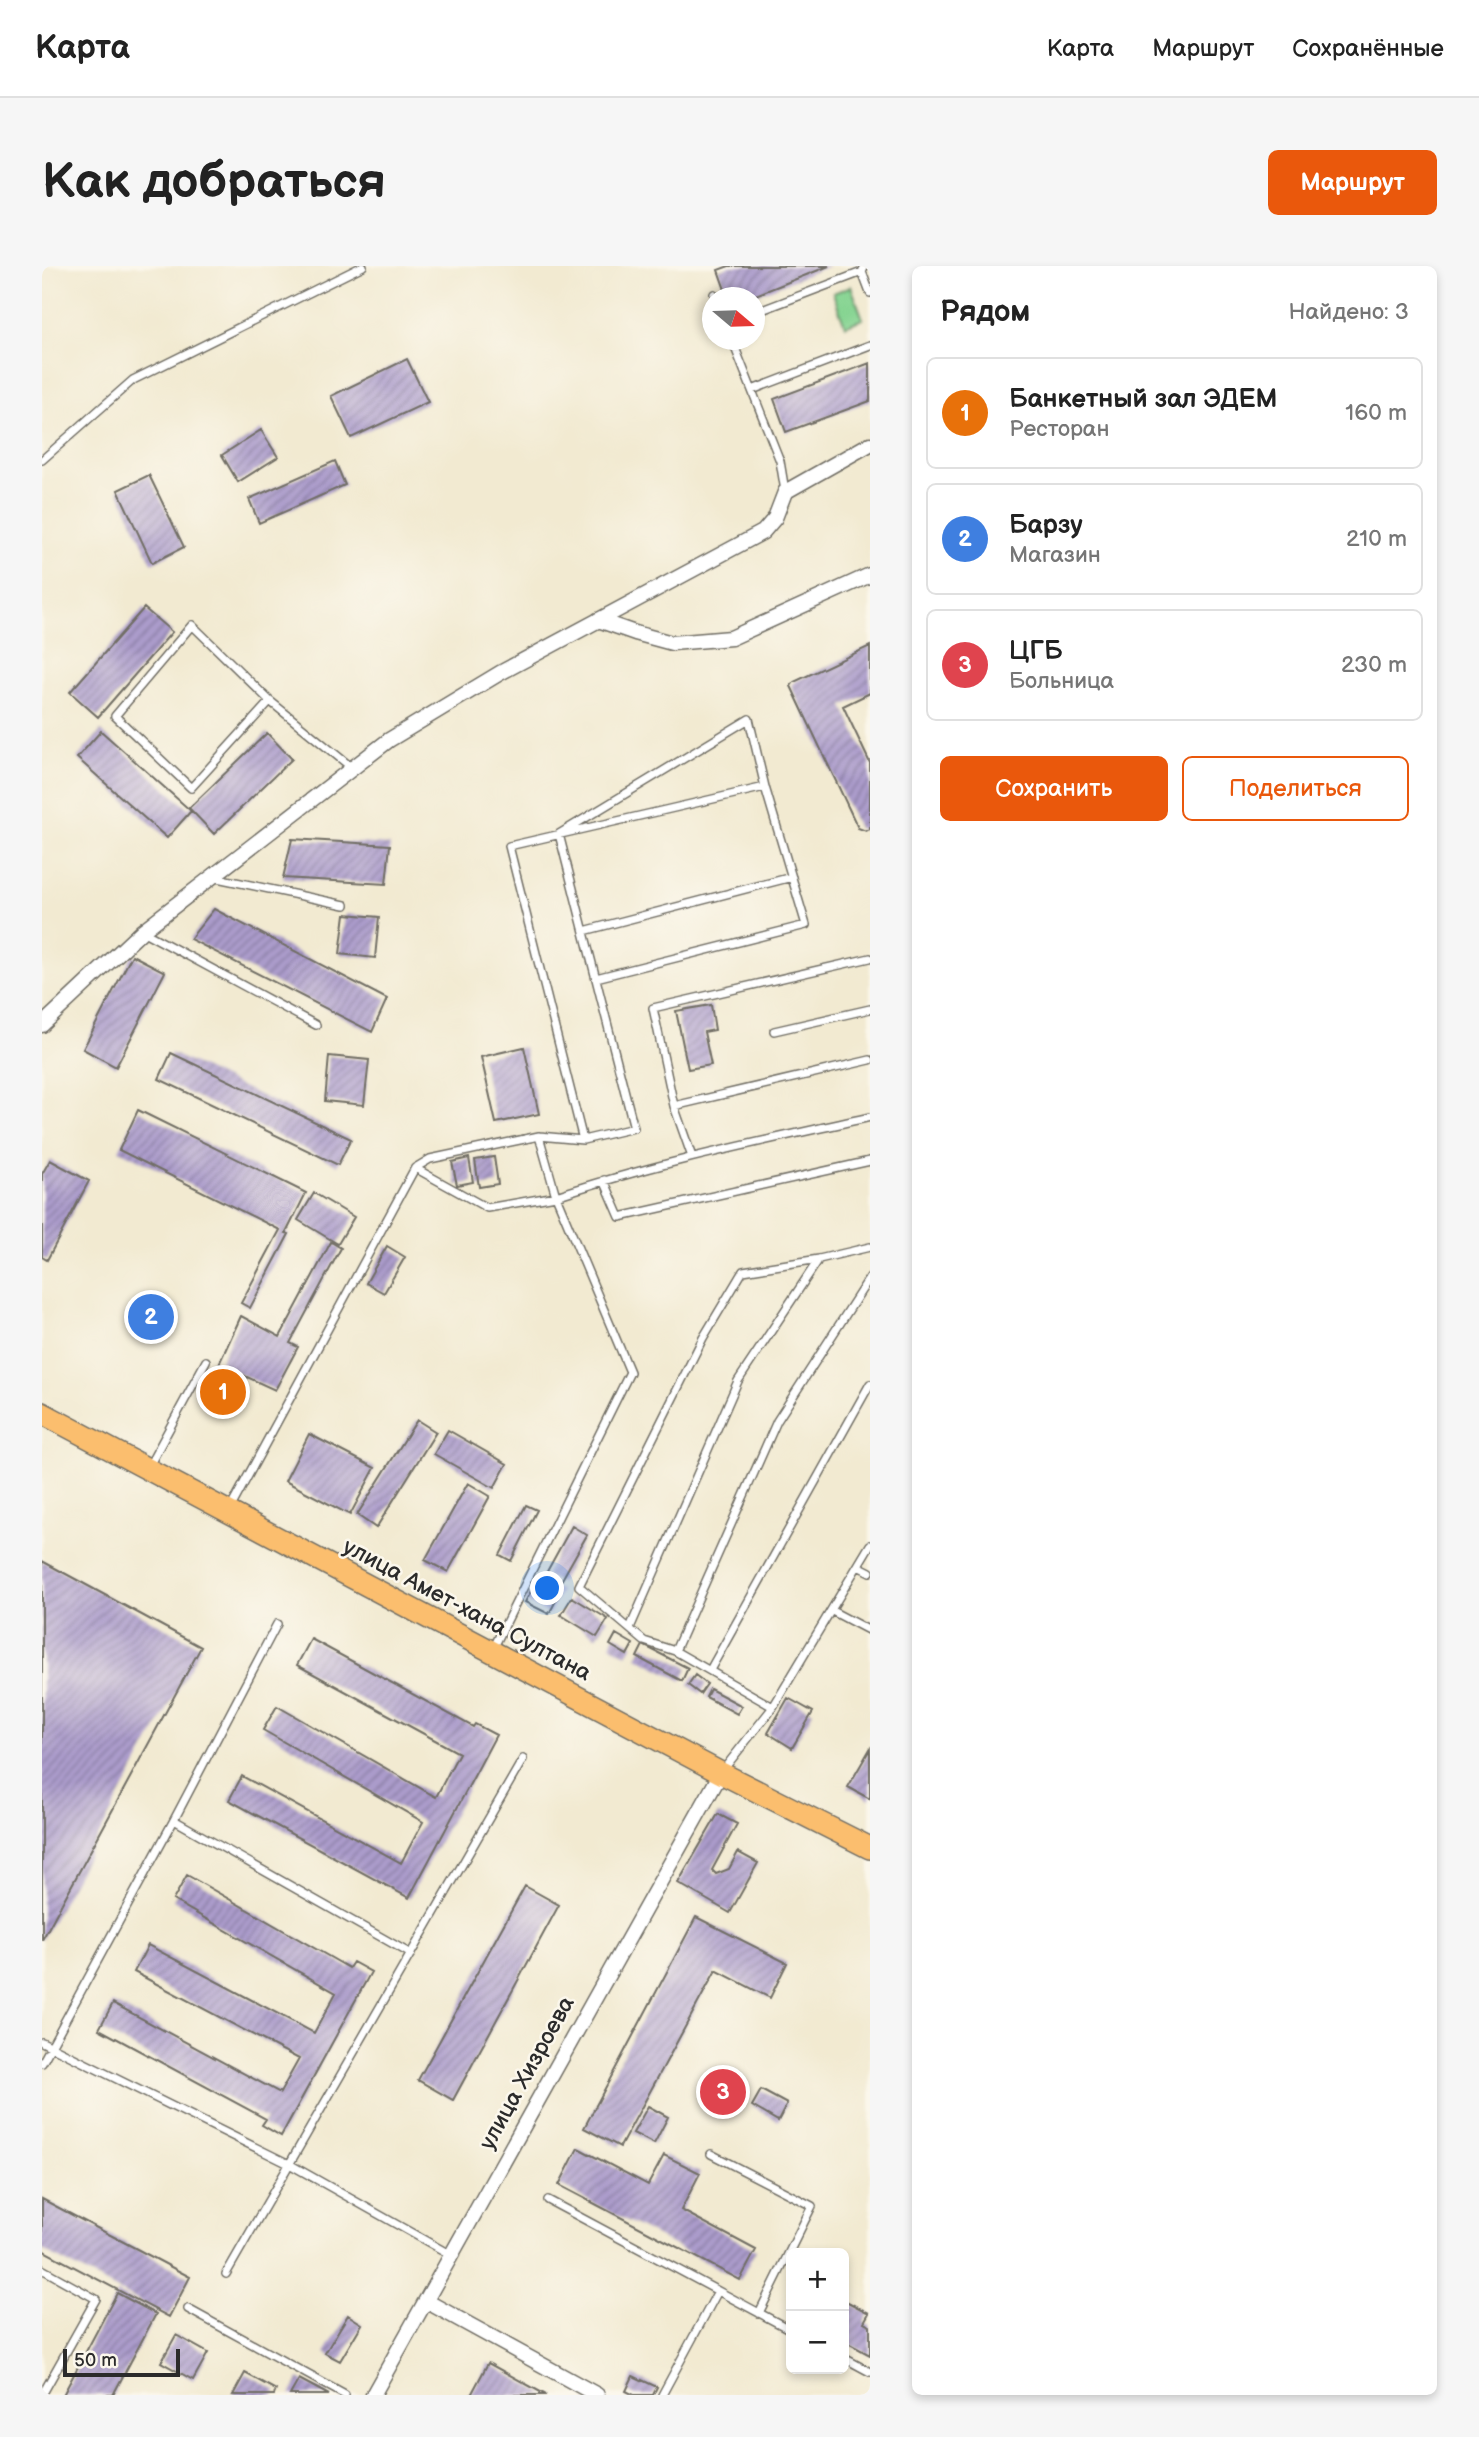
<!DOCTYPE html>
<html lang="ru">
<head>
<meta charset="utf-8">
<style>
	:root { --surface:#fff; --page:#f6f6f6; --text:#222; --muted:#767676; --line:#e0e0e0; --accent:#ea580c }
	body { margin:0; font-family:"Balsamiq Sans",sans-serif; background:var(--page); color:var(--text) }
	.controls { position:absolute; right:21px; bottom:21px; display:grid; overflow:hidden; border-radius:10px; box-shadow:0 4px 10px #0003 }
	.controls button { width:63px; height:63px; display:grid; place-items:center; padding:0; border:0; border-bottom:2px solid var(--line); background:var(--surface); color:var(--text); font:35px sans-serif }
	.compass { position:absolute; left:660px; top:21px; width:63px; height:63px; border-radius:50%; background:var(--surface); box-shadow:0 4px 10px #0003; rotate:109deg }
	.scale { position:absolute; left:21px; bottom:18px; width:117px; box-sizing:border-box; padding-left:7px; border:4px solid #2b2b2b; border-top:0; font-size:19px; line-height:24px; white-space:nowrap; color:#2b2b2b; -webkit-text-stroke:5px #fbf7ec; paint-order:stroke }
	.you { position:absolute; left:506px; top:1323px; width:24px; height:24px; margin:-18px; border:5px solid #fff; border-radius:50%; background:#1a73e8; box-shadow:0 0 0 10px #1a73e833 }
	.badge { display:grid; place-items:center; width:46px; height:46px; border-radius:50%; background:var(--accent); color:#fff; font-size:23px; font-weight:700 }
	.pin { position:absolute; translate:-50% -50%; border:4px solid #fff; box-shadow:0 2px 7px #0006 }
	.list { margin:0; padding:0; list-style:none }
	h2 { display:flex; justify-content:space-between; align-items:center; height:91px; margin:0; padding:0 28px; font-size:30px }
	h2 small { font-size:23px; font-weight:400; color:var(--muted) }
	.list li { display:grid; grid-template-columns:46px 1fr auto; gap:21px; align-items:center; box-sizing:border-box; height:112px; margin:0 14px 14px; padding:0 14px; border:2px solid var(--line); border-radius:10px }
	.list b { display:block; font-size:26px; white-space:nowrap }
	.list p { margin:0; font-size:23px; white-space:nowrap; color:var(--muted) }
	.list em { font-size:23px; font-style:normal; color:var(--muted) }
	.actions { display:flex; gap:14px; padding:21px 28px }
	.actions a { flex:1; padding:16px 0; border:2px solid var(--accent); border-radius:10px; text-align:center; font-size:24px; color:var(--accent) }
	.actions .main { background:var(--accent); color:#fff }
	.map { position:relative; flex:none; width:828px; height:2129px; overflow:hidden; border-radius:10px }
	header { display:flex; align-items:center; gap:42px; box-sizing:border-box; height:98px; padding:0 35px; background:var(--surface); border-bottom:2px solid var(--line) }
	header strong { font-size:33px }
	nav { display:flex; gap:38px; margin-inline-start:auto; font-size:24px }
	.intro { display:flex; align-items:center; justify-content:space-between; box-sizing:border-box; height:168px; padding:0 42px }
	h1 { margin:0; font-size:49px }
	.button { padding:18px 32px; border-radius:10px; background:var(--accent); color:#fff; font-size:24px; font-weight:700 }
	main { display:flex; gap:42px; padding:0 42px }
	aside { flex:1; background:var(--surface); border-radius:10px; box-shadow:0 4px 10px #0003 }
	.map>svg:first-child { display:block }
	.park { fill:#86d492; stroke:#58805e; stroke-width:2 }
	.building { fill:url(#building-hatch) }
	.lines { fill:none; stroke-linecap:round; stroke-linejoin:round }
	.lane-casing { stroke:#716e65; stroke-width:10 }
	.street-casing { stroke:#716e65; stroke-width:17 }
	.primary-casing { stroke:#716e65; stroke-width:24 }
	.lane { stroke:#fff; stroke-width:7 }
	.street { stroke:#fff; stroke-width:14 }
	.primary { stroke:#fbbe6e; stroke-width:21 }
	.labels { text-anchor:middle; dominant-baseline:central; stroke-width:5; stroke-linejoin:round; paint-order:stroke }
	.street-label { font-size:23px; fill:#2b2b2b; stroke:#fbf7ec }
</style>
</head>
<body>
<header>
<strong>Карта</strong>
<nav><a>Карта</a><a>Маршрут</a><a>Сохранённые</a></nav>
</header>
<div class="intro"><h1>Как добраться</h1><a class="button">Маршрут</a></div>
<main>
<div class="map">
<svg width="828" height="2129" viewBox="0 0 828 2129">
	<defs>
		<pattern id="building-hatch" width="6" height="6" patternUnits="userSpaceOnUse" patternTransform="scale(1.75)"><rect width="6" height="6" fill="#ab9bcb"/><path d="M-1 1l2-2M0 6l6-6M5 7l2-2" fill="none" stroke="#8b7fa5"/></pattern>
	</defs>
	<rect width="100%" height="100%" fill="#fbf7ec"/>
	<filter id="ink" filterUnits="userSpaceOnUse"><feTurbulence type="fractalNoise" baseFrequency=".0143" numOctaves="2"/><feDisplacementMap in="SourceGraphic" scale="14" xChannelSelector="R" yChannelSelector="G"/><feConvolveMatrix kernelMatrix="1 2 1 2 8 2 1 2 1" color-interpolation-filters="sRGB"/></filter>
	<filter id="wash" filterUnits="userSpaceOnUse"><feTurbulence type="fractalNoise" baseFrequency=".00686" numOctaves="4" result="noise"/><feDisplacementMap in="SourceGraphic" scale="28" xChannelSelector="R" yChannelSelector="G"/><feGaussianBlur stdDeviation="1.57" result="paint"/><feColorMatrix in="noise" values="0 0 0 0 0 0 0 0 0 0 0 0 0 0 0 0 0 1.4 0 .05"/><feComposite in="paint" operator="in"/></filter>
	<g filter="url(#wash)">
		<rect width="100%" height="100%" fill="#f2ead1"/>
		<!-- park -->
		<path class="park" d="M 809,20 L 821,53 L 803,60 L 791,27 Z"/>
		<g id="blocks">
			<!-- building -->
			<path class="building" d="M 687,0 L 787,0 L 706,32 L 686,32 L 676,4 Z
				M 365,93 L 386,136 L 309,172 L 289,130 Z
				M 828,97 L 828,135 L 744,166 L 732,133 Z
				M 219,164 L 236,191 L 196,216 L 180,189 Z
				M 293,195 L 303,219 L 217,257 L 207,233 Z
				M 107,209 L 142,281 L 110,297 L 76,224 Z
				M 102,342 L 130,366 L 56,451 L 28,426 Z
				M 828,380 L 828,427 L 801,440 L 828,497 L 828,563 L 824,565 L 816,562 L 749,420 L 752,416 Z
				M 59,465 L 149,545 L 125,572 L 35,492 Z
				M 225,467 L 250,493 L 172,568 L 147,542 Z
				M 250,573 L 348,579 L 344,618 L 241,612 Z
				M 172,643 L 345,733 L 330,766 L 148,673 Z
				M 303,648 L 337,651 L 333,692 L 298,688 Z
				M 90,689 L 123,706 L 74,801 L 41,783 Z
				M 669,739 L 673,764 L 662,766 L 669,799 L 646,803 L 634,745 Z
				M 482,781 L 497,848 L 454,857 L 439,791 Z
				M 129,787 L 309,873 L 296,899 L 117,813 Z
				M 287,790 L 327,794 L 322,839 L 283,835 Z
				M 96,844 L 264,927 L 244,967 L 247,968 L 208,1042 L 199,1037 L 238,964 L 77,884 Z
				M 452,891 L 456,918 L 437,921 L 433,894 Z
				M 427,892 L 431,916 L 415,919 L 410,896 Z
				M 8,894 L 47,915 L 5,994 L 0,991 L 0,908 Z
				M 272,927 L 312,951 L 296,978 L 256,954 Z
				M 289,976 L 299,982 L 248,1077 L 256,1081 L 233,1124 L 177,1098 L 199,1050 L 238,1071 Z
				M 345,980 L 363,991 L 342,1027 L 324,1017 Z
				M 375,1154 L 394,1166 L 334,1262 L 315,1249 Z
				M 406,1164 L 465,1198 L 452,1222 L 392,1188 Z
				M 267,1168 L 333,1202 L 308,1249 L 243,1215 Z
				M 426,1217 L 448,1230 L 406,1306 L 383,1294 Z
				M 484,1239 L 495,1244 L 469,1295 L 458,1289 Z
				M 530,1260 L 545,1269 L 518,1317 L 503,1309 Z
				M 0,1295 L 159,1381 L 0,1674 Z
				M 496,1312 L 519,1325 L 507,1348 L 483,1336 Z
				M 530,1331 L 566,1353 L 555,1371 L 519,1349 Z
				M 574,1368 L 591,1378 L 585,1389 L 568,1379 Z
				M 269,1373 L 431,1461 L 433,1458 L 454,1469 L 367,1632 L 187,1534 L 200,1510 L 359,1597 L 381,1556 L 221,1464 L 235,1440 L 394,1531 L 417,1487 L 255,1399 Z
				M 601,1379 L 646,1402 L 640,1415 L 595,1391 Z
				M 653,1409 L 665,1418 L 658,1428 L 646,1419 Z
				M 668,1423 L 700,1440 L 695,1448 L 664,1431 Z
				M 746,1432 L 771,1446 L 750,1482 L 726,1467 Z
				M 828,1483 L 828,1533 L 806,1521 Z
				M 676,1548 L 695,1558 L 670,1604 L 674,1608 L 687,1603 L 696,1586 L 716,1597 L 688,1647 L 636,1617 Z
				M 145,1609 L 307,1702 L 311,1696 L 329,1706 L 239,1870 L 220,1859 L 224,1853 L 57,1763 L 71,1737 L 238,1827 L 257,1793 L 92,1706 L 106,1679 L 272,1767 L 294,1727 L 131,1634 Z
				M 483,1620 L 517,1639 L 411,1834 L 376,1814 Z
				M 654,1651 L 745,1697 L 728,1732 L 674,1704 L 578,1881 L 542,1862 Z
				M 719,1824 L 745,1838 L 736,1855 L 710,1840 Z
				M 606,1840 L 626,1851 L 612,1878 L 591,1867 Z
				M 536,1882 L 606,1919 L 622,1889 L 658,1907 L 639,1944 L 714,1984 L 698,2014 L 517,1919 Z
				M 0,1933 L 148,2011 L 127,2051 L 0,1984 Z
				M 75,2027 L 114,2048 L 71,2129 L 21,2129 Z
				M 802,2034 L 827,2047 L 822,2056 L 828,2059 L 828,2089 L 802,2075 Z
				M 306,2049 L 320,2058 L 298,2095 L 283,2087 Z
				M 134,2069 L 166,2087 L 151,2114 L 119,2096 Z
				M 446,2097 L 504,2129 L 429,2129 Z
				M 203,2107 L 234,2124 L 232,2129 L 191,2129 Z
				M 591,2110 L 615,2121 L 611,2129 L 592,2129 L 584,2125 Z
				M 257,2113 L 287,2129 L 248,2129 Z"/>
		</g>
	</g>
	<g filter="url(#ink)">
		<use href="#blocks" fill-opacity="0" stroke="#716e65" stroke-width="2"/>
		<g class="lines">
			<!-- lane casing -->
			<g class="lane-casing">
				<path id="lane" d="M 820,6 L 828,27
					M 672,28 L 674,32
					M 712,47 L 820,6 L 823,0
					M 690,74 L 738,195 L 743,225
					M 710,124 L 828,79
					M 0,194 L 91,114 L 321,0
					M 228,435 L 150,359 L 73,450 L 149,522 L 228,435 L 309,501
					M 170,611 L 303,639
					M 100,665 L 274,759
					M 542,665 L 750,611
					M 732,765 L 828,743
					M 632,840 L 828,794
					M 497,870 L 541,874 L 592,862 C 567,764 542,666 517,568 L 707,453 L 723,521 L 764,659 L 554,712
					M 541,874 L 467,580 L 723,521
					M 650,891 L 632,840 L 611,742 L 828,692
					M 562,914 L 578,951 L 828,895
					M 107,1200 L 164,1095
					M 188,1243 L 373,902 L 445,942 L 514,930 L 497,870 L 388,893 L 373,902
					M 816,1300 L 828,1306
					M 790,1345 L 828,1365
					M 588,1362 L 696,1115 L 777,993
					M 451,1383 L 588,1106 L 514,930 C 616,896 722,875 828,851
					M 633,1385 L 735,1155 L 828,1011
					M 668,1404 L 828,1118
					M 731,1441 L 633,1385 L 602,1375 L 537,1320 L 661,1072 L 701,1005 L 777,993 L 828,981
					M 681,1504 L 731,1441 L 828,1279
					M 132,1554 L 369,1688
					M 0,1776 L 249,1899 L 409,1989
					M 0,1797 L 132,1554 L 235,1358
					M 669,1888 L 770,1940 L 717,2047
					M 506,1934 L 749,2064
					M 0,2003 L 54,2033 L 0,2129
					M 184,2008 L 481,1493
					M 146,2043 L 303,2129
					M 802,2092 L 828,2106
					M 620,2129 L 676,2025"/>
			</g>
			<!-- street casing -->
			<g class="street-casing">
				<path id="street" d="M 556,354 L 593,367 L 630,377 L 689,372 L 828,309
					M 0,759 L 100,665 L 347,474 L 458,407 L 721,266 L 733,252 L 743,226 L 828,178
					M 384,2035 L 555,2129
					M 331,2129 L 679,1507"/>
			</g>
			<!-- primary casing -->
			<g class="primary-casing">
				<path id="primary" d="M 0,1147 L 679,1507 L 828,1582"/>
			</g>
			<!-- lane -->
			<use href="#lane" class="lane"/>
			<!-- street -->
			<use href="#street" class="street"/>
			<!-- primary -->
			<use href="#primary" class="primary"/>
		</g>
	</g>
	<g class="labels">
		<!-- street labels -->
		<g class="street-label">
			<text transform="translate(425 1344) rotate(28)">улица Амет-хана Султана</text>
			<text transform="translate(485 1807) rotate(-61)">улица Хизроева</text>
		</g>
	</g>
</svg>
<div class="controls">
<button>+</button>
<button>−</button>
</div>
<svg class="compass" viewBox="-18 -18 36 36"><path d="M0-13l5 13h-10z" fill="#e53935"/><path d="M0 13l5-13h-10z" fill="#767676"/></svg>
<div class="scale">50 m</div>
<div class="you"></div>
<div class="pin badge" style="left:181px;top:1126px;background:#e8710a">1</div>
<div class="pin badge" style="left:109px;top:1051px;background:#3f7fe0">2</div>
<div class="pin badge" style="left:681px;top:1826px;background:#e0444e">3</div>
</div>
<aside>
<h2>Рядом<small>Найдено: 3</small></h2>
<ul class="list">
<li><span class="badge" style="background:#e8710a">1</span><div><b>Банкетный зал ЭДЕМ</b><p>Ресторан</p></div><em>160 m</em></li>
<li><span class="badge" style="background:#3f7fe0">2</span><div><b>Барзу</b><p>Магазин</p></div><em>210 m</em></li>
<li><span class="badge" style="background:#e0444e">3</span><div><b>ЦГБ</b><p>Больница</p></div><em>230 m</em></li>
</ul>
<div class="actions"><a class="main">Сохранить</a><a>Поделиться</a></div>
</aside>
</main>
</body>
</html>
